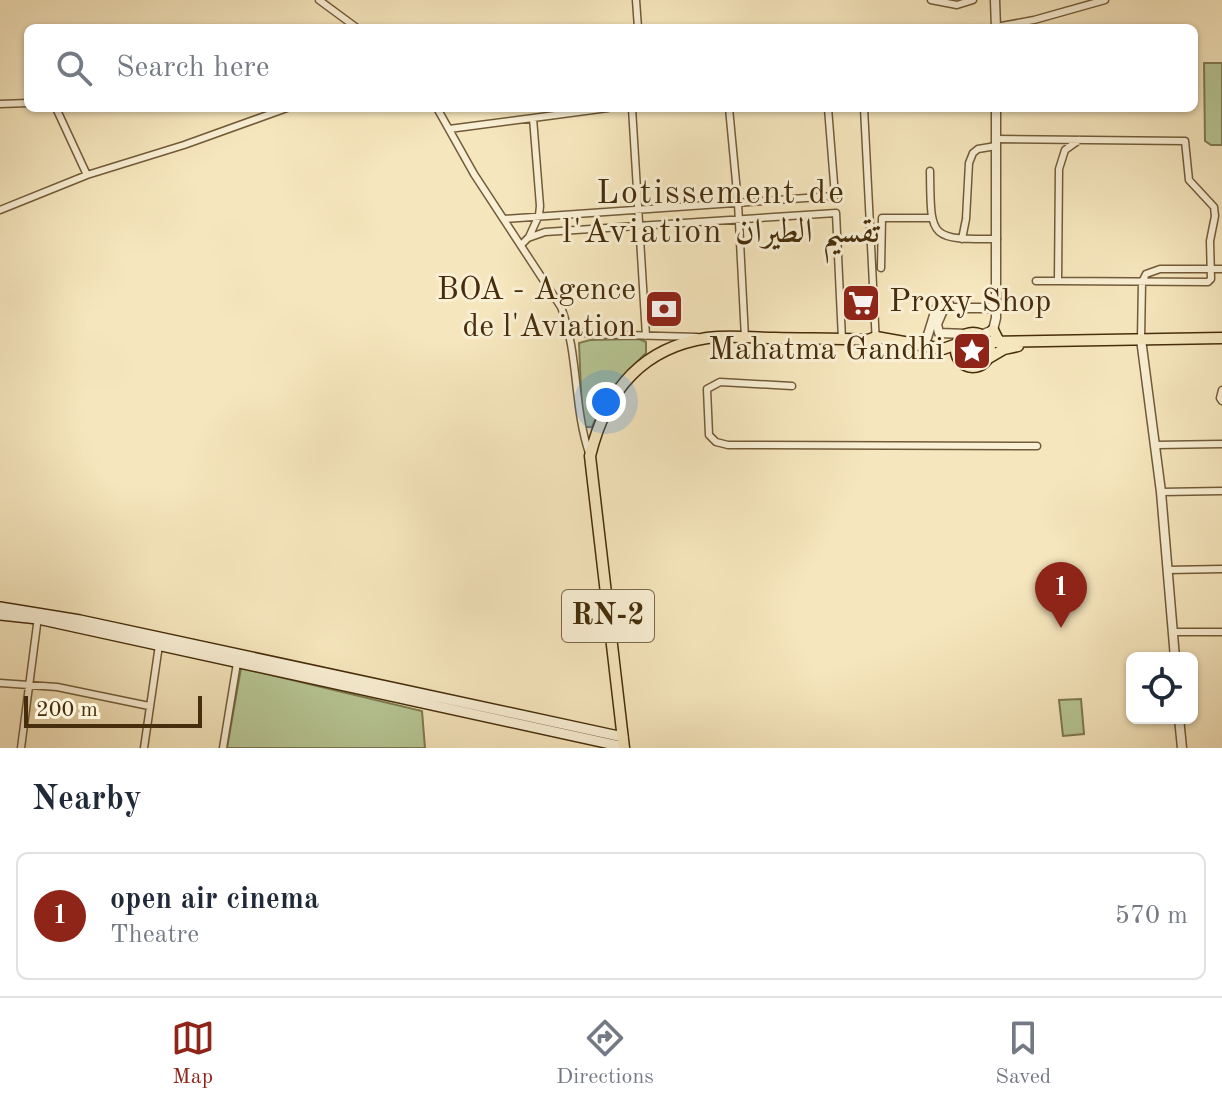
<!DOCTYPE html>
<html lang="en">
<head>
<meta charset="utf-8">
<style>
	:root { --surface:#fff; --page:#f2f2f3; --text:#1f2937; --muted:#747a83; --line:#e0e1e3; --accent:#8f2418 }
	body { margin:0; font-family:"Old Standard TT",Amiri,serif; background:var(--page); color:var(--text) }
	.controls { position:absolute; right:24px; bottom:24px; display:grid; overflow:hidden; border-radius:12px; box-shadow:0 2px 6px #0004 }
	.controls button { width:72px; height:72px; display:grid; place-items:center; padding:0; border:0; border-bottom:2px solid var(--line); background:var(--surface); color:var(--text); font:40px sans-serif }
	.scale { position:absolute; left:24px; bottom:20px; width:178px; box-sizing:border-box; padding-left:8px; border:4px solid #462d0b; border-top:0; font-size:22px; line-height:28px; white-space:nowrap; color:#462d0b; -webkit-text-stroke:6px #f9efd4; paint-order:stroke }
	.you { position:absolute; left:606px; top:402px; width:28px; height:28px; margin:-20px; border:6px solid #fff; border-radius:50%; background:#1a73e8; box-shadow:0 0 0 12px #1a73e833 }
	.badge { display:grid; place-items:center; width:52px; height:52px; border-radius:50%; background:var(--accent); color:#fff; font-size:26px; font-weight:700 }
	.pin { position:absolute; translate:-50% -66px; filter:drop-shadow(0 2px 4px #0008) }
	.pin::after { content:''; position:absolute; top:42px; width:28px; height:24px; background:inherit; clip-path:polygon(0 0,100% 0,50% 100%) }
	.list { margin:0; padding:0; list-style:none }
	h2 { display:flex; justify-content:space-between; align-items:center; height:104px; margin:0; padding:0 32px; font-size:34px }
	h2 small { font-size:26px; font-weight:400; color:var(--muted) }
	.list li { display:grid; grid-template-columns:52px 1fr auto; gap:24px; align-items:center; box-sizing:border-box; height:128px; margin:0 16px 16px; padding:0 16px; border:2px solid var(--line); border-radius:12px }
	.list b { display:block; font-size:30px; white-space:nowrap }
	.list p { margin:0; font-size:26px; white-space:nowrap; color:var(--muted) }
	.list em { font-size:26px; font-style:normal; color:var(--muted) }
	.icon { flex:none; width:44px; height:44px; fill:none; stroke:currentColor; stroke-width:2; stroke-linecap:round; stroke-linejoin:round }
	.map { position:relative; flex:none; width:1222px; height:748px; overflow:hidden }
	.search { position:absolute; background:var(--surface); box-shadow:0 2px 6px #0004; left:24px; right:24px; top:24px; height:88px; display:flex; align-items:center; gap:20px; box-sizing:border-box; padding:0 28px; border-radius:12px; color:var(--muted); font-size:30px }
	.sheet { height:248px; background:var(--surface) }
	nav { display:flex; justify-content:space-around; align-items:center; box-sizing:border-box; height:112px; border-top:2px solid var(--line); background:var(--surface); font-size:22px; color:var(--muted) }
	nav a { display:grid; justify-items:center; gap:4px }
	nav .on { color:var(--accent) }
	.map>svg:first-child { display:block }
	.green { fill:#b7c695; stroke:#7e7a50; stroke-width:2 }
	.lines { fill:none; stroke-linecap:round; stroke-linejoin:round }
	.minor-casing { stroke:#725b38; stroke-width:9 }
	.tertiary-casing { stroke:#725b38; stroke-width:11 }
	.secondary-casing { stroke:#462d0b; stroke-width:12 }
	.primary-casing { stroke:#462d0b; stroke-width:13 }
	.minor { stroke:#f9efd4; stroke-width:6 }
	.tertiary { stroke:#f9efd4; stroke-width:8 }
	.secondary { stroke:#f9efd4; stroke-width:9 }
	.primary { stroke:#f6e6bd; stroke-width:10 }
	.labels { text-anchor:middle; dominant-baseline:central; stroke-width:6; stroke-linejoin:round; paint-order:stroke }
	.shield { fill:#f9efd4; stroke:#7c6747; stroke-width:2 }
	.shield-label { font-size:30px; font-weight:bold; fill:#462d0b }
	.poi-label { font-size:32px; fill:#462d0b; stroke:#f9efd4; text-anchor:end }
	.neighbourhood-label { font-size:34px; letter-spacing:2px; fill:#462d0b; stroke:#f9efd4 }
</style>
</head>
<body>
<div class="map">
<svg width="1222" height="748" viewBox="0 0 1222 748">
	<rect width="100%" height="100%" fill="#f6e6bd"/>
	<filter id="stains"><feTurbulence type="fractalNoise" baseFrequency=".0025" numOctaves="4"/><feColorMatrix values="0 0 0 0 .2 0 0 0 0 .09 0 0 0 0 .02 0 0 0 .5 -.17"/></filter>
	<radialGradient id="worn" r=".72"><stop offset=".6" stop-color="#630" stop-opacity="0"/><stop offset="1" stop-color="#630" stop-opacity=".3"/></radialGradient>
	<!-- green -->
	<path class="green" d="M 1204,63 L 1222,63 L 1222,145 L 1211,145 L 1205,141 Z
		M 639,339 L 646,342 L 646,353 C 618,381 608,389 592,427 L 585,427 L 582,414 L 579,343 L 590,340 Z
		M 241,668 L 422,711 L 425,748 L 227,748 Z
		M 1081,699 L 1084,734 L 1063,736 L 1059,700 Z"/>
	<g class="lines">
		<!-- minor casing -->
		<g class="minor-casing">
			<path id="minor" d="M 319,0 L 357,28
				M 636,0 L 638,28
				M 931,0 L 957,5 L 973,0
				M 996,27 L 1034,20 L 1105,0
				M 0,104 L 28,103
				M 56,108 L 87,175
				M 437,108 L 474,174 L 561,307 C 579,354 573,405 589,453
				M 632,108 L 646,336
				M 729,108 L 738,203 L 745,338
				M 864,108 L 876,344
				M 449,129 L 533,118
				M 996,139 L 1185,141 L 1189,180 L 1214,207 L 1215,216 L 1210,241 L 1211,279 L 1208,282 L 1058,281 L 1059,169 L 1065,150 L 1079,140
				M 930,171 C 931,238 928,240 997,239
				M 0,210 L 87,175 L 184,145 L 287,108
				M 504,219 L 835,196 L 828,108
				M 529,237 L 539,215 L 540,206 L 533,118 L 608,108
				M 962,239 L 966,219 L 969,163 L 973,153 L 978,149 L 996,146
				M 522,244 L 528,238 L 545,232 L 836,213 L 842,339
				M 881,268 L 882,218 L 931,218
				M 1036,281 L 1058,281
				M 570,329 L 589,334 L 697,337
				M 1141,339 L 1142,282 L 1146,274 L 1160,269 L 1222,269
				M 792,386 L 720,382 L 707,389 L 709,435 L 716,442 L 728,445 L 1037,446
				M 1222,390 L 1220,398 L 1222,401
				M 1156,445 L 1222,444
				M 1161,492 L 1222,491
				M 1167,570 L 1222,569
				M 1173,632 L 1222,632
				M 0,683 L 57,687 L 149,706
				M 21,748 L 38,617
				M 144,748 L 159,645
				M 223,748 L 237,663"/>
		</g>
		<!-- tertiary casing -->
		<g class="tertiary-casing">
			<path id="tertiary" d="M 995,0 L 996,28
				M 967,334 L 939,333 L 937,324 L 944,308 L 991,308 L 996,301
				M 981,335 L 993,330 L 996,318 L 996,108
				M 1141,339 L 1161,492 L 1175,658
				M 913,343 L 927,338 L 936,309 L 949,304
				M 1179,718 L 1182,748"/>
		</g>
		<!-- secondary casing -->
		<g class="secondary-casing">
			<path id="secondary" d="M 0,607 L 80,620 L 623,737
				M 0,615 L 38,619 L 102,633 L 624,747"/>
		</g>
		<!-- primary casing -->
		<g class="primary-casing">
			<path id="primary" d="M 993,330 L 999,342
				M956 350a17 17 0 1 1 34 0a17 17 0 1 1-34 0Z
				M 988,342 L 1222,338
				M 987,359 L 1004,349 L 1018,346
				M 624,748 L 590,456 C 605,394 640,348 707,338 C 730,335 753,338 775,338 C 806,339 837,338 868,340 L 876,337 L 943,349 L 957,344"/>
		</g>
		<!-- minor -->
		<use href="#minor" class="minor"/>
		<!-- tertiary -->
		<use href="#tertiary" class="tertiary"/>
		<!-- secondary -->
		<use href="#secondary" class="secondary"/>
		<!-- primary -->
		<use href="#primary" class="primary"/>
	</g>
	<!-- icons -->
	<defs>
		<g id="supermarket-square" transform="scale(2)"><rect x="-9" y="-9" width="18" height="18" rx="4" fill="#8f2418" stroke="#f9efd4"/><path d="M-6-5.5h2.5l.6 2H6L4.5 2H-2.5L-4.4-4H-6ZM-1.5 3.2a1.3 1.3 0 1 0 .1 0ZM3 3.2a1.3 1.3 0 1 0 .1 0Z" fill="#fff"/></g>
		<g id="bank-square" transform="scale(2)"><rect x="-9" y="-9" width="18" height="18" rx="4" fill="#8f2418" stroke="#f9efd4"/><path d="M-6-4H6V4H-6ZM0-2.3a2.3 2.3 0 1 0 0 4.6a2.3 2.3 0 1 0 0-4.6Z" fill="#fff"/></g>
		<g id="sight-square" transform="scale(2)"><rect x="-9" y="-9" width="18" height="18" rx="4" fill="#8f2418" stroke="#f9efd4"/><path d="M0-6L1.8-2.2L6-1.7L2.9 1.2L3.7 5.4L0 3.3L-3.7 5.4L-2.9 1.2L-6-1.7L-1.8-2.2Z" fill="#fff"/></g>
	</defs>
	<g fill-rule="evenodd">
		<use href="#supermarket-square" x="861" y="303"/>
		<use href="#bank-square" x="664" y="309"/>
		<use href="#sight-square" x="972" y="351"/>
	</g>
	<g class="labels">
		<!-- shield labels -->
		<rect class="shield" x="562" y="590" width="92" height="52" rx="6"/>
		<g class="shield-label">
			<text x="608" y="616">RN-2</text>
		</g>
		<!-- poi labels -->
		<g class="poi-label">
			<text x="636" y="291">BOA - Agence<tspan x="636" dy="37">de l'Aviation</tspan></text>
			<text x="889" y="303" text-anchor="start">Proxy Shop</text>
			<text x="944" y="351">Mahatma Gandhi</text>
		</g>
		<!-- neighbourhood labels -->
		<g class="neighbourhood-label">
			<text x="721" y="194">Lotissement de<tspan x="721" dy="39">l'Aviation تقسيم الطيران</tspan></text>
		</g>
	</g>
	<rect width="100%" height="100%" filter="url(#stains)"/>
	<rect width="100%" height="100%" fill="url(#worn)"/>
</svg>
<div class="controls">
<button><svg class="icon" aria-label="locate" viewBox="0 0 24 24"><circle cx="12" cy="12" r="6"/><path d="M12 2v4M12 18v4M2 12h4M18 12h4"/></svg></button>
</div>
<div class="scale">200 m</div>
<div class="you"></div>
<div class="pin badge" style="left:1061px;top:628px">1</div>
<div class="search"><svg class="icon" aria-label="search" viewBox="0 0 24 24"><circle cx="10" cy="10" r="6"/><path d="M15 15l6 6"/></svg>Search here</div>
</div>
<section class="sheet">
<h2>Nearby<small></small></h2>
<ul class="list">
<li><span class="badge">1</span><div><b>open air cinema</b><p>Theatre</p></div><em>570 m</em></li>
</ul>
</section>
<nav>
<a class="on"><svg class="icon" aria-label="map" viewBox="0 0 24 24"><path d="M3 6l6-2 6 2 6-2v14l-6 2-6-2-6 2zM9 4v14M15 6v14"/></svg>Map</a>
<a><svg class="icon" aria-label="directions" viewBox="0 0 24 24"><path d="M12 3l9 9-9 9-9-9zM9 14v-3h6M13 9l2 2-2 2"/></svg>Directions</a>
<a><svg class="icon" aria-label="saved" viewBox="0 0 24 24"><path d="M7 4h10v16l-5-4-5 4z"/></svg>Saved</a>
</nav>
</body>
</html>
